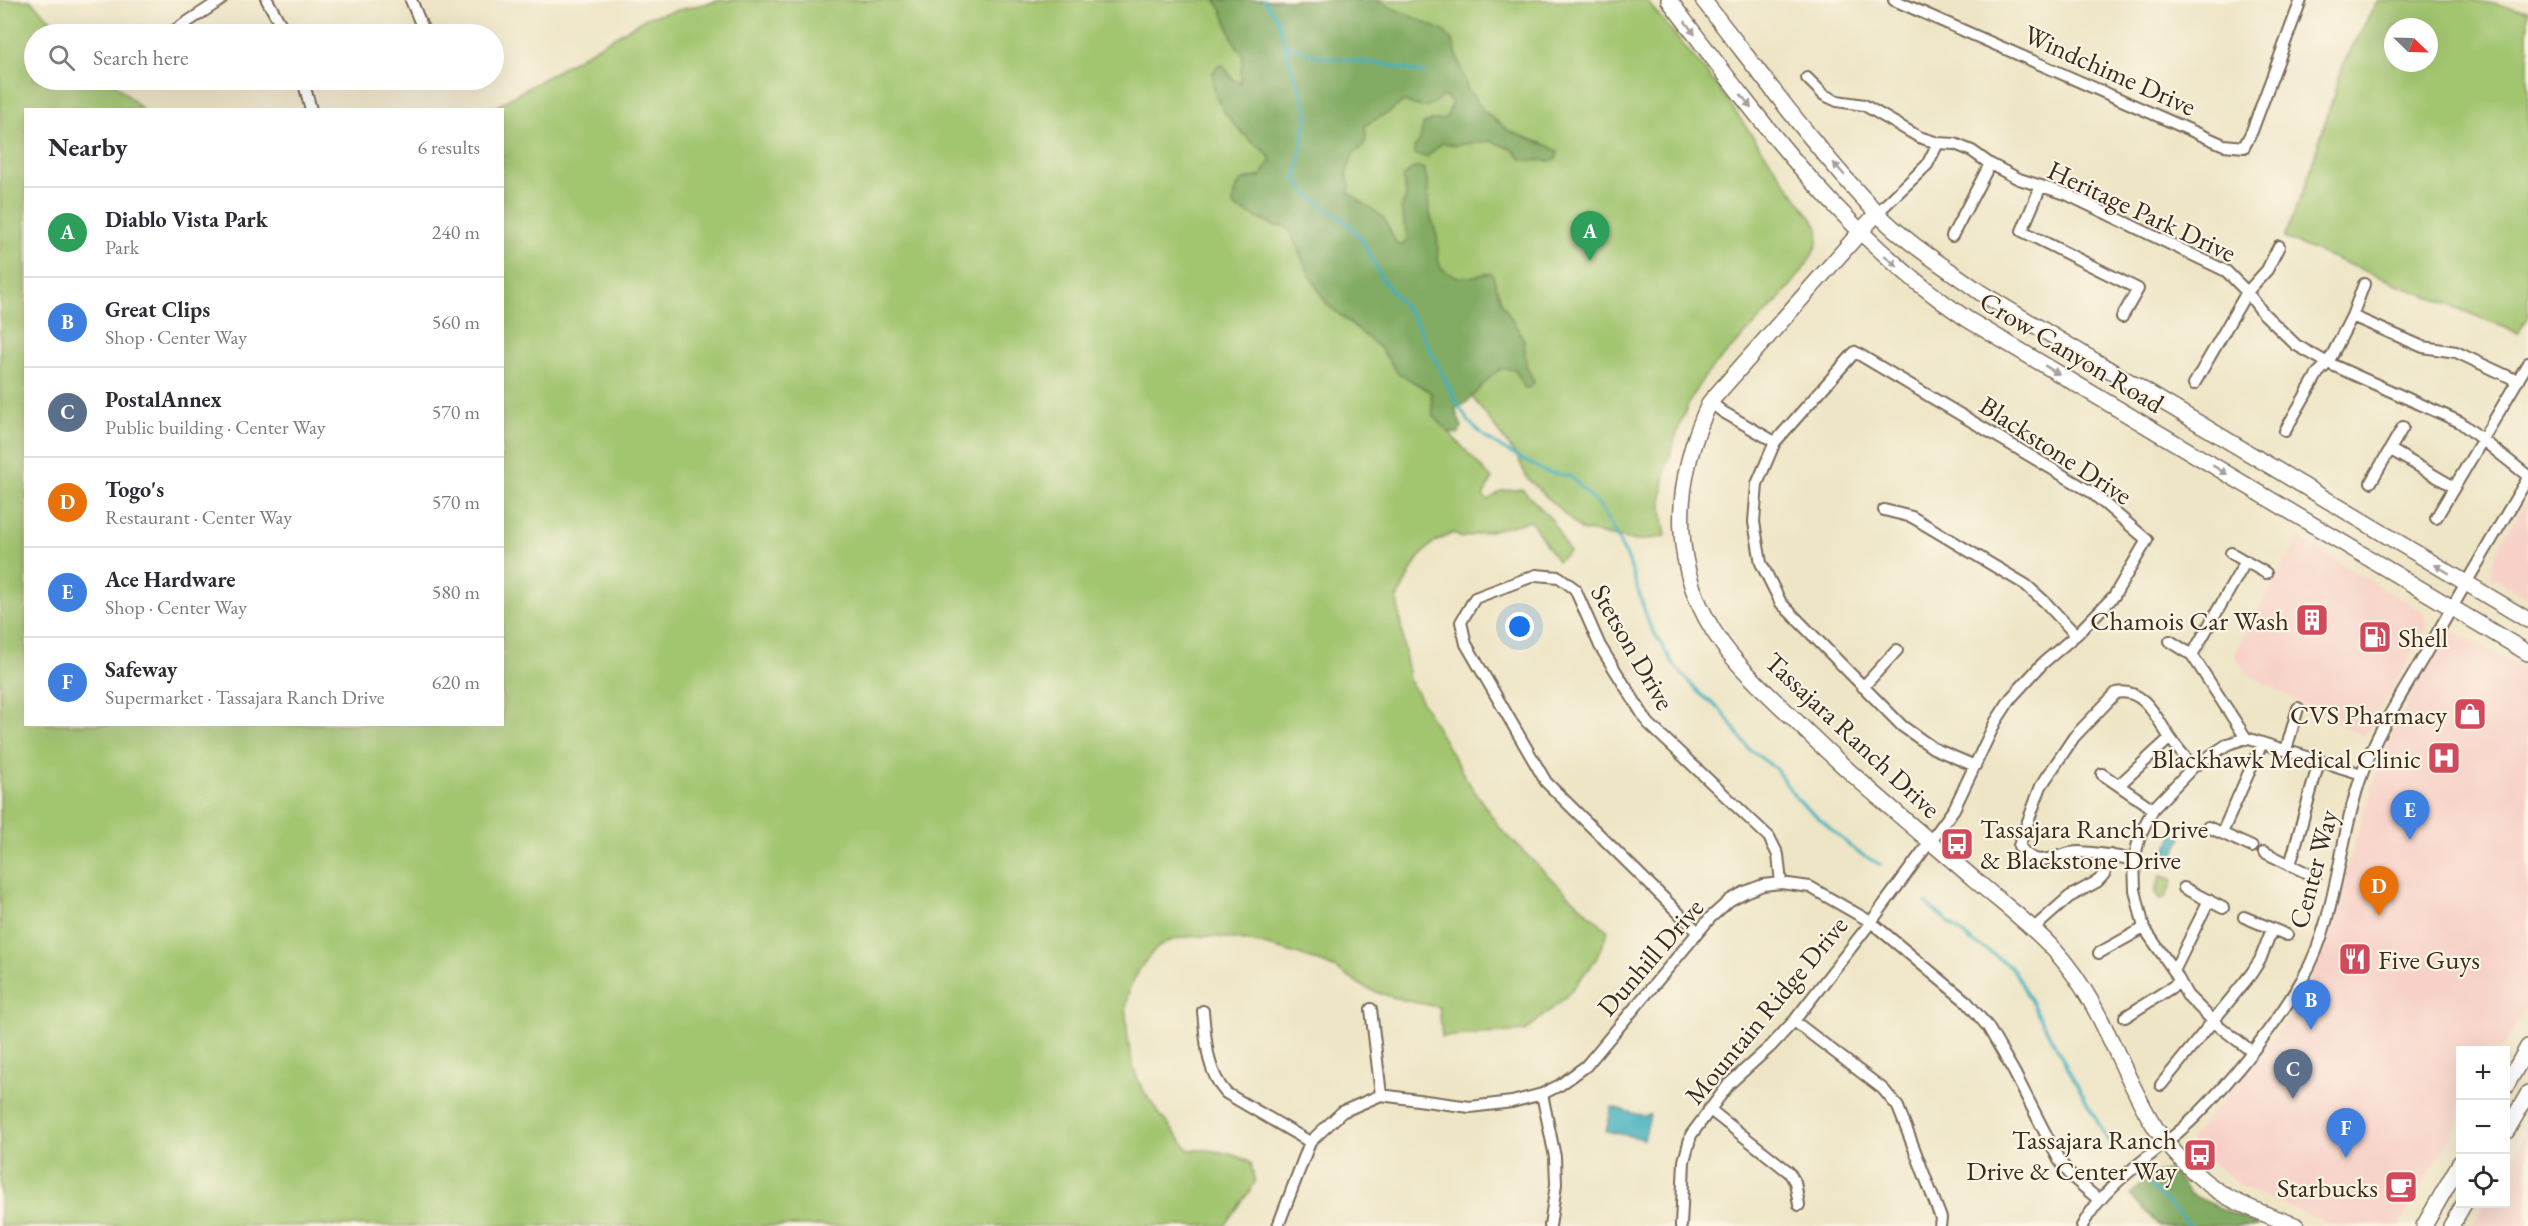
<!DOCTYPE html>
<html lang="en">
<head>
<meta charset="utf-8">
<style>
	:root { --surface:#fff; --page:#f2f2f3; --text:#2b2b33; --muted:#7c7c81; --line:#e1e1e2; --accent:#d93025 }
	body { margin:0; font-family:"EB Garamond",serif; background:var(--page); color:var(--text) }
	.controls { position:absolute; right:18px; bottom:18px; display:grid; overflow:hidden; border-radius:0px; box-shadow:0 6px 24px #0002 }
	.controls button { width:54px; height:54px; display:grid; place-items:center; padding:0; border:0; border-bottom:2px solid var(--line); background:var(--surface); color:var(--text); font:30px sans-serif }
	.compass { position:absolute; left:2384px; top:18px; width:54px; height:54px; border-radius:50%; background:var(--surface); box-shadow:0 6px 24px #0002; rotate:113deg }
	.you { position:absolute; left:1520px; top:627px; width:21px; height:21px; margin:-15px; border:4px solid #fff; border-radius:50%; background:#1a73e8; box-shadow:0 0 0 9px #1a73e833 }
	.badge { display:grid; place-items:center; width:39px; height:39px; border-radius:50%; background:var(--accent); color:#fff; font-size:20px; font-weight:700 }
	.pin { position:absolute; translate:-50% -50px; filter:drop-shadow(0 2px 3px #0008) }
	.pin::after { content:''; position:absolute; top:32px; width:21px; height:18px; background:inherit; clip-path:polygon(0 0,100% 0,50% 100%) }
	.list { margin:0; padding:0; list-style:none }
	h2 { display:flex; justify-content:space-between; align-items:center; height:78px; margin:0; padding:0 24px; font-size:26px }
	h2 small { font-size:20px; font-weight:400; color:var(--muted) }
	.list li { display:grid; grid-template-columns:39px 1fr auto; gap:18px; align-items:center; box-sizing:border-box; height:90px; padding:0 24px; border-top:2px solid var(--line) }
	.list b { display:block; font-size:22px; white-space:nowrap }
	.list p { margin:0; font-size:20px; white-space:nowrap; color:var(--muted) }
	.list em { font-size:20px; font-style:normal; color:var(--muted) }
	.icon { flex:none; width:33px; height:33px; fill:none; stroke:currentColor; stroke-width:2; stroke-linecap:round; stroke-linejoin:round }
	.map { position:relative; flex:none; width:2528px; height:1226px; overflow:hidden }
	.search { position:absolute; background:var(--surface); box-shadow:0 6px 24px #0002; left:24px; top:24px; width:480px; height:66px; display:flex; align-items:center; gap:15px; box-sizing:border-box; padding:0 21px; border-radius:33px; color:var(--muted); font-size:22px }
	.panel { position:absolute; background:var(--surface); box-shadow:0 6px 24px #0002; left:24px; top:108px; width:480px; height:618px; border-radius:0px }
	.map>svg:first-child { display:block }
	.built { fill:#f7d1c7 }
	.green { fill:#a2c56f; stroke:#6e7846; stroke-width:1.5; fill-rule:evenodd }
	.forest { fill:#81aa62; stroke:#5e6a40; stroke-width:1.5 }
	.water { fill:#41b0be; stroke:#3e6d6e; stroke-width:1.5 }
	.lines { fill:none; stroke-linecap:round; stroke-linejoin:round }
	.stream { stroke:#41b0be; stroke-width:3 }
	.street-casing { stroke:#7a6b59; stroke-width:14 }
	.secondary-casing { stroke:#7a6b59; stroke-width:18 }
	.street { stroke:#fff; stroke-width:10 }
	.secondary { stroke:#fff; stroke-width:15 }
	.oneway { fill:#a79f9a }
	.labels { text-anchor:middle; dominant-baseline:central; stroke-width:4.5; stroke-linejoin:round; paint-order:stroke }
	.street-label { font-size:27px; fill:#3b2a1e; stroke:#fcf5e5 }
	.poi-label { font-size:27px; fill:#3b2a1e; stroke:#fcf5e5; text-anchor:end }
</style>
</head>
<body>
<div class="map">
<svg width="2528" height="1226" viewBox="0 0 2528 1226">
	<rect width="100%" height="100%" fill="#fcf5e5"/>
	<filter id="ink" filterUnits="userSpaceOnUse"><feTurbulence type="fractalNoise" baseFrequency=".0167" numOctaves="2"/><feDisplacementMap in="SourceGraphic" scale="12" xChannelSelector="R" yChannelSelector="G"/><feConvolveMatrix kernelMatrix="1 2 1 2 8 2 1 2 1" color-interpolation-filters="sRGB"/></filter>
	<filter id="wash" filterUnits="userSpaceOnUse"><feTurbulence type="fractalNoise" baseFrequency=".008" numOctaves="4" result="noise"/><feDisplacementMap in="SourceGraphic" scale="24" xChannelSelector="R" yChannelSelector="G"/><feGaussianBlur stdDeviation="1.35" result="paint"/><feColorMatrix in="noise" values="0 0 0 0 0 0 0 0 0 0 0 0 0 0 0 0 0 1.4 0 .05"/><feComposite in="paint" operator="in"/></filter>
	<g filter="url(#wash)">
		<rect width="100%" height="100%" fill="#eee5c6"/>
		<!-- built -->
		<path class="built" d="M 2528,498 L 2528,598 L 2492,577 L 2492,563 L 2502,540 Z
			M 2299,539 L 2424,613 L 2427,628 L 2364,737 L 2246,673 L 2235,656 L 2238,646 Z
			M 2452,630 L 2528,672 L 2528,1003 L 2501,1050 L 2460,1050 L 2460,1120 L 2399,1226 L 2333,1226 L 2245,1188 L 2191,1147 L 2191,1138 L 2302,1002 L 2323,949 L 2379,762 L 2405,708 L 2443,640 Z
			M 2528,1130 L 2528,1226 L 2472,1226 L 2485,1204 L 2506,1204 L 2506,1169 Z"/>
		<!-- green -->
		<path class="green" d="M 0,0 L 30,0 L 65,34 L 34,34 L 34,80 L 111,80 L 142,109 L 26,110 L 26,724 L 502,724 L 502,110 L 492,109 L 648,17 L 722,0 L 1646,0 L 1711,78 L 1817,226 C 1833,261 1724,350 1703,379 C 1684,403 1661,473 1662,504 C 1662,514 1664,525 1666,536 L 1637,541 L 1581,530 L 1527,478 L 1518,458 L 1228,72 C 1231,103 1227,119 1251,141 C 1260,149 1266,149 1271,160 L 1261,176 L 1247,179 L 1237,187 L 1233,204 L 1236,208 L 1275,226 L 1284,226 L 1290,231 L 1310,276 L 1327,304 L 1380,348 L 1398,373 L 1431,392 L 1433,415 L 1492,479 L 1483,496 L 1488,500 L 1501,491 L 1522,489 L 1552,520 L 1569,552 L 1557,561 L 1531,521 L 1461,538 L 1453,533 L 1433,543 L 1417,560 L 1397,599 L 1409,679 L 1465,777 L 1499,827 L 1542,870 L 1608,931 L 1596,959 L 1566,997 L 1525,1031 L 1442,1037 L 1439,1007 C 1417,1003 1394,999 1373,991 C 1359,986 1347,975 1334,968 C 1296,951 1194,920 1159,947 C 1147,956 1139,970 1132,983 C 1120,1003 1129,1063 1140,1084 C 1150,1105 1174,1131 1189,1150 C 1208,1149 1235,1152 1251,1163 L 1255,1183 L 1225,1226 L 0,1226 Z
			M 2378,0 L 2472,0 L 2528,11 L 2528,316 L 2518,333 L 2284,238 L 2305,187 L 2344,62 ZM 2393,27 L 2429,27 L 2429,63 L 2393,63 Z
			M 2161,875 L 2173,880 L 2165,898 L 2161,900 L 2155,891 Z"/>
		<!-- forest -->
		<path class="forest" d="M 1215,0 L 1375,0 L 1444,31 L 1453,42 L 1467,88 L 1483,110 L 1509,131 L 1549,146 L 1558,152 L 1556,159 L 1553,161 L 1523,160 L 1512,149 L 1491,141 L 1456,145 L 1442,143 L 1427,157 L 1416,155 L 1414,148 L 1420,140 L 1423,124 L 1434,120 L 1442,120 L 1447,116 L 1452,102 L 1443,96 C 1424,111 1424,109 1404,101 L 1388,113 L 1365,125 L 1366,140 L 1361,149 L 1354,152 L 1346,175 L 1350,184 L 1349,193 L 1383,217 L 1396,243 L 1402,246 L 1408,238 C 1404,227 1405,220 1401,210 L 1406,196 L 1403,178 C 1409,170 1414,165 1424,169 C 1430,182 1427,197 1429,210 C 1431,219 1435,228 1437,237 C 1440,257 1431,270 1459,277 C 1468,279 1482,274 1492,273 L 1501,301 L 1524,340 L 1526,365 L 1534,382 L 1532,386 L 1525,389 L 1515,369 L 1501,369 L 1494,373 L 1467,402 L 1455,409 L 1462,427 L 1458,434 L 1448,432 L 1433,415 L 1431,392 L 1398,373 L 1380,348 L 1327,304 L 1310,276 L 1290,231 L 1284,226 L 1275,226 L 1236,208 L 1233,204 L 1237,187 L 1241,181 L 1261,176 L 1271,160 C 1266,149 1259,149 1251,141 C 1232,124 1210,100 1213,72 L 1218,66 L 1223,65 L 1232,79 L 1240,83 L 1243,54 C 1227,38 1229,16 1215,0 Z
			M 2171,1169 L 2190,1194 L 2259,1226 L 2159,1226 L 2130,1195 L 2148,1177 Z"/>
		<!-- water -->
		<path class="water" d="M 2174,833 L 2182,837 L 2172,859 L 2164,855 Z
			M 1612,1107 L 1644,1116 L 1650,1115 L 1644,1139 L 1606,1131 Z"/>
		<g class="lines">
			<!-- stream -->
			<path class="stream" d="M 1264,0 L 1277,18 L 1287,55 L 1308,110 L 1296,180 L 1307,194 L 1351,226 L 1362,240 L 1382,279 L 1415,320 L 1457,403 L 1469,422 L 1486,438 L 1505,450 L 1546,472 L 1570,476 L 1602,509 L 1628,559 L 1649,624 L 1674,665 L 1699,693 L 1721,710 L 1749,749 L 1775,768 L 1796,798 L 1856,851 L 1881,865
				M 1285,44 L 1317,56 L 1388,65 L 1425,74
				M 1926,903 L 1972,942 L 1989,951 L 2013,969 L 2110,1144
				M 2148,1184 L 2191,1226"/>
		</g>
	</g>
	<g filter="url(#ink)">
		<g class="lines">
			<!-- street casing -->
			<g class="street-casing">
				<path id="street" d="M 267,0 L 286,34
					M 411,0 L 425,34
					M 1894,0 L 2224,145 L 2244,147 L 2252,131 L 2301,0
					M 169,34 L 221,0
					M 1807,78 L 1824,95 L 1837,101 L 1864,105 L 1919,137 L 1938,143 L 1955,144 L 1972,151 L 1990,164 L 2019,179 L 2066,194 L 2226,271 L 2247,292 L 2263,313 L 2296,345 L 2328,363 L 2460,422 L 2528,476
					M 303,80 L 311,110
					M 2041,186 L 2022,231 L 2138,289 L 2122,317
					M 1877,213 L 1927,165 L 1938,143
					M 1952,236 L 1990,164
					M 2352,316 L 2423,347 L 2456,352 L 2518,381
					M 2194,384 L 2247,292 L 2267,270 L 2279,246
					M 1710,402 L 1723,412 L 1775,442
					M 2285,431 L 2318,373 L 2328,363 L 2352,316 L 2364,284
					M 2391,450 L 2454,487
					M 2371,482 L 2403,427
					M 1884,510 L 1912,517 L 2026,585 L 2045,602 L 2076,635
					M 2436,518 L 2528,363
					M 2231,553 L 2266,573
					M 2246,561 L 2192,655 L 2246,738
					M 2170,641 L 2192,655
					M 1863,687 L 1897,650
					M 2286,750 L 2298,708
					M 2102,774 L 2153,809
					M 2120,784 L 2170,738
					M 2208,827 L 2252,847
					M 2222,833 L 2262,743
					M 2264,852 L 2315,877
					M 2134,860 C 2116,856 2097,853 2079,852 C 2056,852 2038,873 2019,846 L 2041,786 L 2074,737 L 2116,693 C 2144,687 2157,719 2170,738 C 2177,748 2186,758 2193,767
					M 2290,865 L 2319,762
					M 2184,888 L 2223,908
					M 2244,917 L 2287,935
					M 2034,928 L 2069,897 L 2098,881 L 2105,873 L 2111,855
					M 1698,932 L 1546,782 L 1466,644 L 1461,622 L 1475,598 L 1536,575 L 1559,577 L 1575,589 L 1600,646 L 1648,723 L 1769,837 L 1778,855 L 1781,883
					M 2099,953 L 2144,928
					M 2174,971 L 2209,900
					M 1371,1009 L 1381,1095
					M 1203,1011 C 1206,1040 1206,1070 1226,1093 L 1310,1142
					M 2125,1017 L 2180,982
					M 1794,1021 L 1883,1089 L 1898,1107 L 1941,1218 L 1940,1226
					M 2251,1051 L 2214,1022 L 2187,995 L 2174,971 L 2144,928 L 2135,890 L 2134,860 L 2140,835 L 2153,809 L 2193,767 L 2228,744 L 2246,738 L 2362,774
					M 2161,1085 L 2251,974 L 2260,960 L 2272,929
					M 1542,1094 L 1560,1085 L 1586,1066 L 1710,918 L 1730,900 L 1745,892 L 1763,885 L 1781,883 L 1810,887 L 1871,922 L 1967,1002 L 1988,1027 L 2014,1072 L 2059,1160 L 2072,1177 L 2099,1200
					M 1709,1109 L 1789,1172 L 1795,1182 L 1799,1205
					M 1278,1226 L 1310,1142 L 1342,1112 L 1381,1095 L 1470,1107 L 1512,1102 L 1542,1094 L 1555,1157 L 1556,1184 L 1550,1226
					M 1681,1226 L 1684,1161 L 1691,1135 L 1729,1084 L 1771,1046 L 1794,1021 L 1871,922 L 1954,809 L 1996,721 L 2011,698 L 2043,663 L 2076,635 L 2114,596 L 2147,540 L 2091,492 L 1855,352 L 1775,442 L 1757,484 L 1754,522 L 1761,563 L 1781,603 L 1902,726 L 1933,748 L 1975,766
					M 2082,1226 C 2107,1179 2158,1154 2195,1117 C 2231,1081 2278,1022 2303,978 C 2337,920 2339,837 2362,774 C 2376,733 2401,696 2423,658 C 2457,598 2492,538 2528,478"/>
			</g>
			<!-- secondary casing -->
			<g class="secondary-casing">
				<path id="secondary" d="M 1669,0 C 1757,117 1844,237 1967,319 L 2528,653
					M 1703,0 C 1759,71 1813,146 1876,212 C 1906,243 1946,267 1981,293 L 2528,620
					M 1877,213 L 1710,402 C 1672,483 1668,570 1723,645 C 1744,673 1770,696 1795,720 C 1852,777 1914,827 1975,880 C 2003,904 2032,925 2056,952 C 2100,1001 2118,1064 2150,1119 C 2167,1148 2197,1179 2226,1196 C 2248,1209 2273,1217 2297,1226
					M 2506,1086 L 2528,1047
					M 2506,1132 L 2528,1094
					M 2424,1226 L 2460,1163
					M 2451,1226 L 2464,1204"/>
			</g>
			<!-- street -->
			<use href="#street" class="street"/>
			<!-- secondary -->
			<use href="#secondary" class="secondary"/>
		</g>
		<!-- one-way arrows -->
		<defs><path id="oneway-solid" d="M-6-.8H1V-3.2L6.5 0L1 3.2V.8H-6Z" transform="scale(1.5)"/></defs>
		<g class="oneway">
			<use href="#oneway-solid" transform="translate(1690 28) rotate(53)"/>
			<use href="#oneway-solid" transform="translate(1746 101) rotate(52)"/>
			<use href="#oneway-solid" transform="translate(1839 169) rotate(-131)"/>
			<use href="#oneway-solid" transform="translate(1891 261) rotate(41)"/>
			<use href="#oneway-solid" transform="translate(2052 370) rotate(31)"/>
			<use href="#oneway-solid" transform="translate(2220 470) rotate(31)"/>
			<use href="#oneway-solid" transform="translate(2442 569) rotate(-149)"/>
		</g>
	</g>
	<!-- icons -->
	<defs>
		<g id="building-square" transform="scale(1.725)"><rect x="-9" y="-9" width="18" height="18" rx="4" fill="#d1495b" stroke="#fcf5e5"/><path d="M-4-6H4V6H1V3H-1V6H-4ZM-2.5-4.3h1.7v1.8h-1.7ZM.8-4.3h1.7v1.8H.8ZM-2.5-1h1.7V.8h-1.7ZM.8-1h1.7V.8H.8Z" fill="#fff"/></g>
		<g id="fuel-square" transform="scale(1.725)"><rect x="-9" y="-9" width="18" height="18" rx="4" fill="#d1495b" stroke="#fcf5e5"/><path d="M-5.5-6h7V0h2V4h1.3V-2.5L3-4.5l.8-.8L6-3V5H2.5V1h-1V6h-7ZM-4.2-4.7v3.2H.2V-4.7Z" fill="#fff"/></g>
		<g id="shop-square" transform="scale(1.725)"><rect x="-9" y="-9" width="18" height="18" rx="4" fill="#d1495b" stroke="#fcf5e5"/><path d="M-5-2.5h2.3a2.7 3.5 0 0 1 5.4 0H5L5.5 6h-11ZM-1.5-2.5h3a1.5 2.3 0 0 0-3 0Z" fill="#fff"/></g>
		<g id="hospital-square" transform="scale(1.725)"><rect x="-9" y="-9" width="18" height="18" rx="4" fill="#d1495b" stroke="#fcf5e5"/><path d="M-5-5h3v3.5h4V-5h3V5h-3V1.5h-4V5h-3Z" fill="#fff"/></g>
		<g id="bus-square" transform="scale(1.725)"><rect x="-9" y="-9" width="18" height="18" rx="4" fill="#d1495b" stroke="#fcf5e5"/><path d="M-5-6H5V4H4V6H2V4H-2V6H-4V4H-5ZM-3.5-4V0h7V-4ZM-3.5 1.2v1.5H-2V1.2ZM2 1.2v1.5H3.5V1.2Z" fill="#fff"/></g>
		<g id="restaurant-square" transform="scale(1.725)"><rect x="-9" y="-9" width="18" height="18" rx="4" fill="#d1495b" stroke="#fcf5e5"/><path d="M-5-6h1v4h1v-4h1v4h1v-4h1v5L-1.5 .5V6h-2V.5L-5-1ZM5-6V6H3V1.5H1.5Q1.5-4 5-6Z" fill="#fff"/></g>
		<g id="cafe-square" transform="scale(1.725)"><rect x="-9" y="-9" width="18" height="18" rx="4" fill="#d1495b" stroke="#fcf5e5"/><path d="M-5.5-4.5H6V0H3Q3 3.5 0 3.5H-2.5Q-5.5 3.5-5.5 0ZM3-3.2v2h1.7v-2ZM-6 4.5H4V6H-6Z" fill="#fff"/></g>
	</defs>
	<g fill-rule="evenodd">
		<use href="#building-square" x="2312" y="620"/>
		<use href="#fuel-square" x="2375" y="637"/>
		<use href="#shop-square" x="2470" y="714"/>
		<use href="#hospital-square" x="2444" y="758"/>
		<use href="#bus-square" x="1957" y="844"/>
		<use href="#restaurant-square" x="2355" y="959"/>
		<use href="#bus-square" x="2200" y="1155"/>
		<use href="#cafe-square" x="2401" y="1187"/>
	</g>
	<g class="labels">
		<!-- street labels -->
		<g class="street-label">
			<text transform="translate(2110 70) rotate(24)">Windchime Drive</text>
			<text transform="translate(2142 211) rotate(25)">Heritage Park Drive</text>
			<text transform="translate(2072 352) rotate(31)">Crow Canyon Road</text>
			<text transform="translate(2056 450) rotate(33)">Blackstone Drive</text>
			<text transform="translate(1633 647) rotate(60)">Stetson Drive</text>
			<text transform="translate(1853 735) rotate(43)">Tassajara Ranch Drive</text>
			<text transform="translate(2313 869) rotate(-75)">Center Way</text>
			<text transform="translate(1650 957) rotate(-49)">Dunhill Drive</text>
			<text transform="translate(1766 1010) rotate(-50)">Mountain Ridge Drive</text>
		</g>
		<!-- poi labels -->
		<g class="poi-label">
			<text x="2289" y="620">Chamois Car Wash</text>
			<text x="2398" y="637" text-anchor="start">Shell</text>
			<text x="2447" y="714">CVS Pharmacy</text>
			<text x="2421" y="758">Blackhawk Medical Clinic</text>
			<text x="1980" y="828" text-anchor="start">Tassajara Ranch Drive<tspan x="1980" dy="31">&amp; Blackstone Drive</tspan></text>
			<text x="2378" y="959" text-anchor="start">Five Guys</text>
			<text x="2177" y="1139">Tassajara Ranch<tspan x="2177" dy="31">Drive &amp; Center Way</tspan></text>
			<text x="2378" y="1187">Starbucks</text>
		</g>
	</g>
</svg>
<div class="controls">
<button>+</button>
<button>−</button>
<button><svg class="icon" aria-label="locate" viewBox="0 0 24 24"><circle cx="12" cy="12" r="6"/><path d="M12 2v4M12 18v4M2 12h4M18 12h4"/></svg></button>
</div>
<svg class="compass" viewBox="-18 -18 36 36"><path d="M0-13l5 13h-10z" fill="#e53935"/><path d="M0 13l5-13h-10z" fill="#7c7c81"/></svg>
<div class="you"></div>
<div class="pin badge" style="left:1590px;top:261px;background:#2e9e5b">A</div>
<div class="pin badge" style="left:2311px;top:1030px;background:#3f7fe0">B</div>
<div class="pin badge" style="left:2293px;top:1099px;background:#5c6f8a">C</div>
<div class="pin badge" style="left:2379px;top:916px;background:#e8710a">D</div>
<div class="pin badge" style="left:2410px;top:840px;background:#3f7fe0">E</div>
<div class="pin badge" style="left:2346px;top:1158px;background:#3f7fe0">F</div>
<div class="search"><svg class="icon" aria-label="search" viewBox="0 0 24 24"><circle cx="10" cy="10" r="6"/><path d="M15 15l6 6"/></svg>Search here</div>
<section class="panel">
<h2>Nearby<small>6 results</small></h2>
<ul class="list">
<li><span class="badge" style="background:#2e9e5b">A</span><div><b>Diablo Vista Park</b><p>Park</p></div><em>240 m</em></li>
<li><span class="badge" style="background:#3f7fe0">B</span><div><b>Great Clips</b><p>Shop · Center Way</p></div><em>560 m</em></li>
<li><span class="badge" style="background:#5c6f8a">C</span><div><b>PostalAnnex</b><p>Public building · Center Way</p></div><em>570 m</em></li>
<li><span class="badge" style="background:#e8710a">D</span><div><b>Togo's</b><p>Restaurant · Center Way</p></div><em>570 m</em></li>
<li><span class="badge" style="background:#3f7fe0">E</span><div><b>Ace Hardware</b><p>Shop · Center Way</p></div><em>580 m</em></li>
<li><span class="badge" style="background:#3f7fe0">F</span><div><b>Safeway</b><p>Supermarket · Tassajara Ranch Drive</p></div><em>620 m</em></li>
</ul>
</section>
</div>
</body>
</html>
